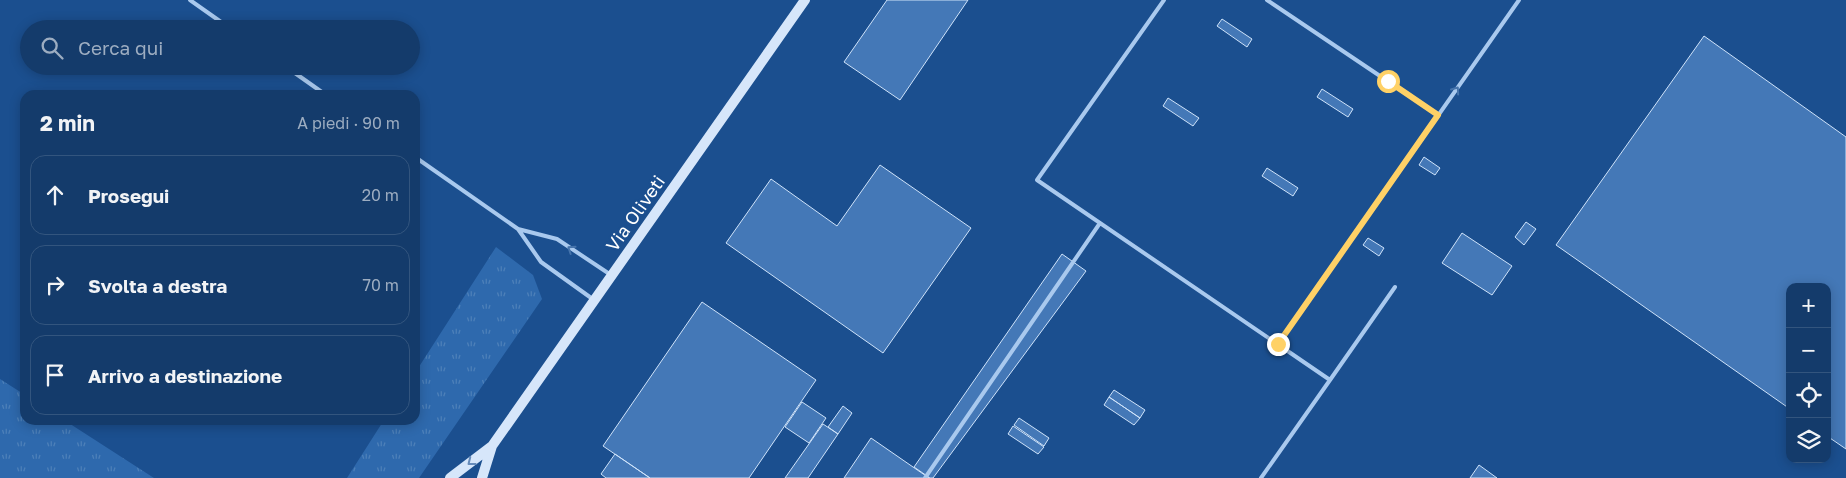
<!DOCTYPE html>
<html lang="it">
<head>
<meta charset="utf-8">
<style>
	:root { --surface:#143b6b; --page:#1d4271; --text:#f1f3f6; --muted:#9dadc1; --line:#33557e }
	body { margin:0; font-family:"Golos Text",sans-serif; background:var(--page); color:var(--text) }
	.controls { position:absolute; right:15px; bottom:15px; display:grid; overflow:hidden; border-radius:10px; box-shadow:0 2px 12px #0003 }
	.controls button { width:45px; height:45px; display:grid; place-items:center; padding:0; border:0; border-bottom:1px solid var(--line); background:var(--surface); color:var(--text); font:25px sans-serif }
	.stop { position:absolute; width:15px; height:15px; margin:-11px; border:4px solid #ffd166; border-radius:50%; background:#fff }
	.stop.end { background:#ffd166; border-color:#fff; box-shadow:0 1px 5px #0008 }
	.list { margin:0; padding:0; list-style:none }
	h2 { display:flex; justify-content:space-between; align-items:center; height:65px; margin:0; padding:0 20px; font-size:21px }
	h2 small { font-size:16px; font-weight:400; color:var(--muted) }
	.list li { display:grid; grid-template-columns:32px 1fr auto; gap:15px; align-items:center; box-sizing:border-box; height:80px; margin:0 10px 10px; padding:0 10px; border:1px solid var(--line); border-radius:15px }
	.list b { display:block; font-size:19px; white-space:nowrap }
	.list em { font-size:16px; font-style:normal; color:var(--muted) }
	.icon { flex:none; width:28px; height:28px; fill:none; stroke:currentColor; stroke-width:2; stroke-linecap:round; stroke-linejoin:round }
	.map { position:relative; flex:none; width:1846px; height:478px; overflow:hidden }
	.search { position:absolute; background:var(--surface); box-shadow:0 2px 12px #0003; left:20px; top:20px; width:400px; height:55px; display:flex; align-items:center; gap:12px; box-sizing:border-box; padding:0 18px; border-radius:28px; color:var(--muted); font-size:19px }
	.panel { position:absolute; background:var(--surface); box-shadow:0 2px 12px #0003; left:20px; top:90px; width:400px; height:335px; border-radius:15px }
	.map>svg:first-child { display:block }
	.grass { fill:url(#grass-tufts) }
	.building { fill:#4478b7; stroke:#cfe3fa }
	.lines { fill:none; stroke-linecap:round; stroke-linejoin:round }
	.lane { stroke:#a9c9ee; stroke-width:4 }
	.secondary { stroke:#d6e6fa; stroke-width:10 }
	.oneway { stroke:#4674ac }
	.oneway2 { stroke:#668bba }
	.route { stroke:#ffd166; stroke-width:6 }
	.labels { text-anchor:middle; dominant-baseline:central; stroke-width:4.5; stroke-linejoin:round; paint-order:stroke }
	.street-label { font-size:18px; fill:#fff; stroke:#1b4f8f }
</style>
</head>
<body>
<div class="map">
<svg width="1846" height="478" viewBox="0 0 1846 478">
	<defs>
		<pattern id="grass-tufts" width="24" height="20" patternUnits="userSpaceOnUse" patternTransform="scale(1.25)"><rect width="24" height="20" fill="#2e69ad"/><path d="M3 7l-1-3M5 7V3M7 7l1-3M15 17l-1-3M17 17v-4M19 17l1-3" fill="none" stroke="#4d80b9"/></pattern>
	</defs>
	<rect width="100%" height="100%" fill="#1b4f8f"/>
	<!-- grass -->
	<path class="grass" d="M 496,247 L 533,275 L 542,299 L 419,478 L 347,478 L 384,420 L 415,420 L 415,373 Z
		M 0,379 L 25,395 L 25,420 L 64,420 L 154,478 L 0,478 Z"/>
	<!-- building -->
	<path class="building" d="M 887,0 L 968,0 L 900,100 L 844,62 Z
		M 1222,19 L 1252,39 L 1247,47 L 1217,26 Z
		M 1704,36 L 1846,137 L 1846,449 L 1827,436 L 1827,287 L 1790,287 L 1790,409 L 1556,245 Z
		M 1322,89 L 1353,109 L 1348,117 L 1317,97 Z
		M 1168,98 L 1199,118 L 1193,126 L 1163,106 Z
		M 1424,157 L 1440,168 L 1435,175 L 1419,165 Z
		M 880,165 L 971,228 L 883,353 L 726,243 L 771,179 L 837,226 Z
		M 1267,168 L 1298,188 L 1293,196 L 1262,176 Z
		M 1526,222 L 1536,229 L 1524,245 L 1515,237 Z
		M 1462,233 L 1512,266 L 1492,295 L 1442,263 Z
		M 1368,238 L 1384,248 L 1379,256 L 1363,245 Z
		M 1062,254 L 1086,271 L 933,478 L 930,478 L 914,467 Z
		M 702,302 L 816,380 L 749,478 L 650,478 L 603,446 Z
		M 1114,390 L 1145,410 L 1140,418 L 1109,397 Z
		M 1109,397 L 1140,418 L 1134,425 L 1104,405 Z
		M 802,402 L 826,418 L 809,443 L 785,427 Z
		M 843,406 L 852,413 L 838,434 L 828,427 Z
		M 1019,418 L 1049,438 L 1044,446 L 1014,425 Z
		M 823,424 L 838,434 L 808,478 L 785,478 Z
		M 1013,426 L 1044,447 L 1038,454 L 1008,434 Z
		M 871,438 L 913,467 L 929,478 L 844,478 Z
		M 615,454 L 650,478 L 606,478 L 601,474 Z
		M 1479,465 L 1497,478 L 1470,478 Z"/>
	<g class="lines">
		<!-- lane -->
		<path class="lane" d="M 190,0 L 231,29
			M 1164,0 L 1037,180 L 1330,380 L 1395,287
			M 1267,0 L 1438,115
			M 285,66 L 326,95
			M 415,157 L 518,229 L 541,262 L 594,300
			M 518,229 L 557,239 L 611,275
			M 1278,344 L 1519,0
			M 925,478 L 1100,223
			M 1261,478 L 1330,380"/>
		<!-- secondary -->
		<path class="secondary" d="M 450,478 L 492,446 L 805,0
			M 482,478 L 492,446"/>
	</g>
	<!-- one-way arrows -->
	<defs><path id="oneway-chevron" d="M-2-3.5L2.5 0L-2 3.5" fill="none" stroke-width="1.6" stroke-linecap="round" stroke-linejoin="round" transform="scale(1.25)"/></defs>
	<g class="oneway">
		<use href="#oneway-chevron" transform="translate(1456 90) rotate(-55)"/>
		<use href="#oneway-chevron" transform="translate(571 249) rotate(-146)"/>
	</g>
	<use class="oneway2" href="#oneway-chevron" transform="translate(471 462) rotate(142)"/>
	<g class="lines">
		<!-- route -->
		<path class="route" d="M 1278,344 L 1438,115 L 1388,81"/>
	</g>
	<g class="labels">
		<!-- street labels -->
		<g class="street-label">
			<text transform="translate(635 213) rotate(-55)">Via Oliveti</text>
		</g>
	</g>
</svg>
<div class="controls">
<button>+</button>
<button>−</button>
<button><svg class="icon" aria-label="locate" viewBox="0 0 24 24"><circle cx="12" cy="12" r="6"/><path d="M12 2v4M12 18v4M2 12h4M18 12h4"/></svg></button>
<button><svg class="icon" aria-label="layers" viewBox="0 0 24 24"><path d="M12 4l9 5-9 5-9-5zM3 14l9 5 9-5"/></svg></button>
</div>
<div class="stop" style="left:1388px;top:81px"></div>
<div class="stop end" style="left:1278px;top:344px"></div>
<div class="search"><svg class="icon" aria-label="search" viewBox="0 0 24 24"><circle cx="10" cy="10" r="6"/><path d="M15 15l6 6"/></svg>Cerca qui</div>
<section class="panel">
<h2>2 min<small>A piedi · 90 m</small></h2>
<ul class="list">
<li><svg class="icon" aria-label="ahead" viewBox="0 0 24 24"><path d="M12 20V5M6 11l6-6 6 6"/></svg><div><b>Prosegui</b></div><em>20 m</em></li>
<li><svg class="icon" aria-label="right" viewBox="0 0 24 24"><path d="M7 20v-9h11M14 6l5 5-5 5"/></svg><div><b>Svolta a destra</b></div><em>70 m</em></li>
<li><svg class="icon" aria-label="arrive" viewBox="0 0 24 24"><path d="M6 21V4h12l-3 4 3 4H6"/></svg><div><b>Arrivo a destinazione</b></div></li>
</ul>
</section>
</div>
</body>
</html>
